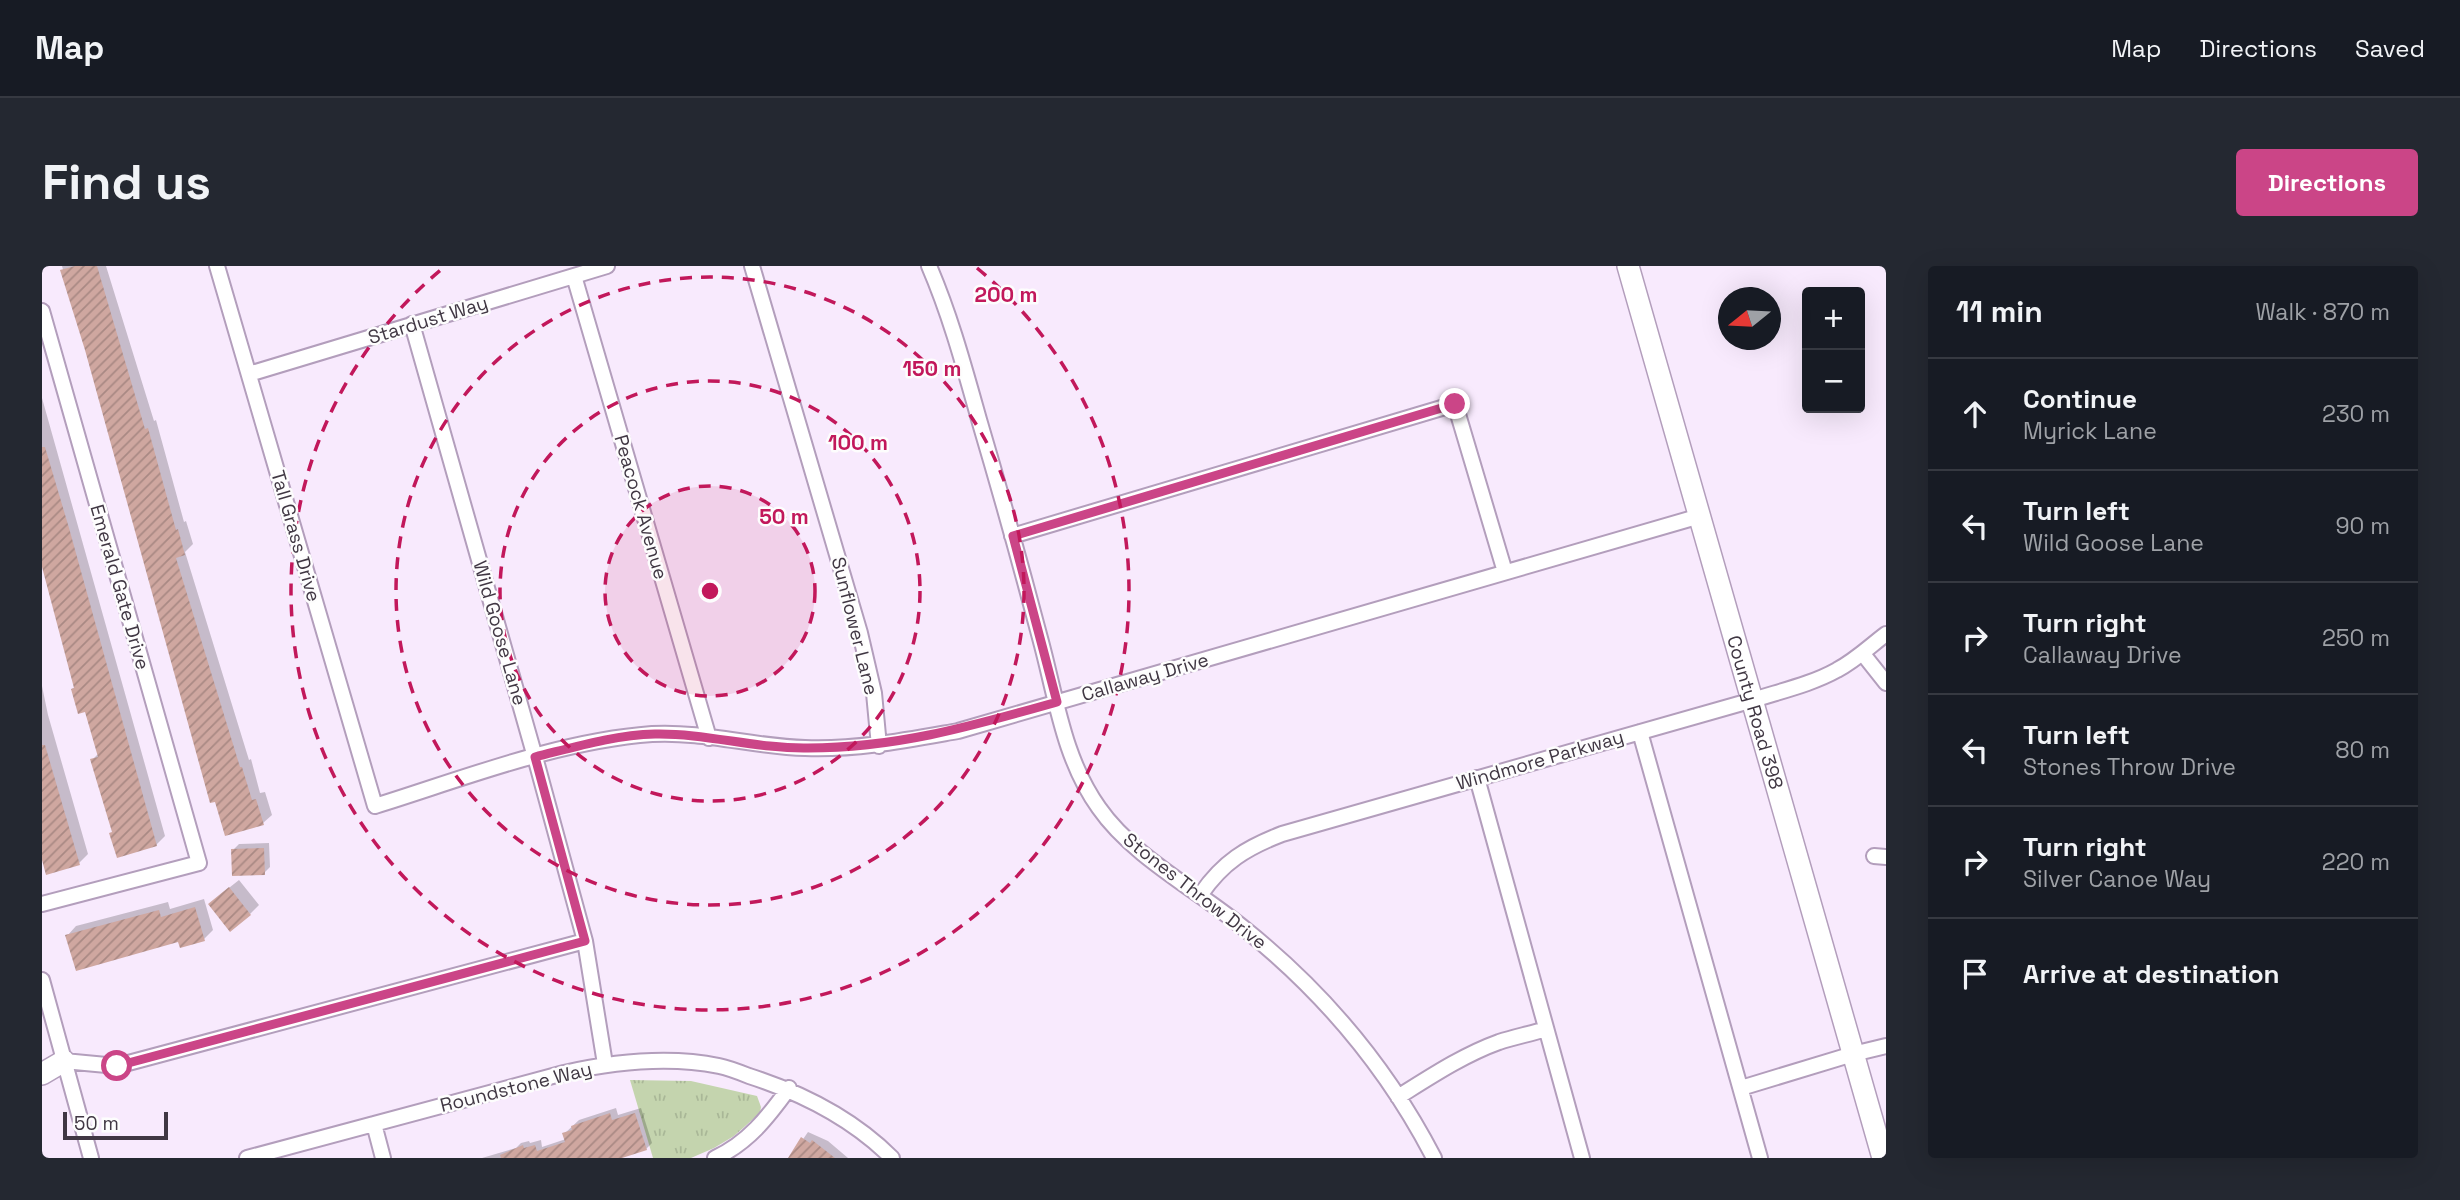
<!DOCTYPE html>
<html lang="en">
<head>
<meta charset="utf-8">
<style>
	:root { --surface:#171b24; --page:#242831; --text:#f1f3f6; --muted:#9ea1a6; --line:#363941; --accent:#cb4587 }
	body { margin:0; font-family:"Space Grotesk",sans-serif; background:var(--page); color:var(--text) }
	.controls { position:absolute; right:21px; top:21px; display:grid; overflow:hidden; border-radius:7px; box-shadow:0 7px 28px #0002 }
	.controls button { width:63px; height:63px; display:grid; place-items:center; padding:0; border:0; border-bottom:2px solid var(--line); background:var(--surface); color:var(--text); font:35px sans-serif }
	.compass { position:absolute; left:1676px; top:21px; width:63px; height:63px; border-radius:50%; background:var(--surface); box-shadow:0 7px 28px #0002; rotate:252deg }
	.scale { position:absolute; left:21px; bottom:18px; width:105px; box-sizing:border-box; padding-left:7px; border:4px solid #403743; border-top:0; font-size:19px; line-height:24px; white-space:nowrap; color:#403743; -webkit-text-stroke:5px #fdfdfd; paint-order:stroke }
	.stop { position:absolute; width:21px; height:21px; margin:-16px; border:5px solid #cb4587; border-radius:50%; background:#fff }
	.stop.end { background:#cb4587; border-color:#fff; box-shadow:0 2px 7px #0008 }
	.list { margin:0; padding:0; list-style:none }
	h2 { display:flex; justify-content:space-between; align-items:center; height:91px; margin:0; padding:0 28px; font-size:30px }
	h2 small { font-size:23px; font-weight:400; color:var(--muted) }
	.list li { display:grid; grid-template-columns:46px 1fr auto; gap:21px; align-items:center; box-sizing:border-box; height:112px; padding:0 28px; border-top:2px solid var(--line) }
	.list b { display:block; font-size:26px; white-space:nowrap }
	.list p { margin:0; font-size:23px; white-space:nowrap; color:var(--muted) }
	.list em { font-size:23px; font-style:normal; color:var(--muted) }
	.icon { flex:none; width:38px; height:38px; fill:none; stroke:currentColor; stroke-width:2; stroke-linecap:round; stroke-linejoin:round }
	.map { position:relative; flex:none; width:1844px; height:892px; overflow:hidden; border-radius:7px }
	header { display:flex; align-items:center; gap:42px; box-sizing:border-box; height:98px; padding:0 35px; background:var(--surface); border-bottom:2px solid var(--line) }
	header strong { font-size:33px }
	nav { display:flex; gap:38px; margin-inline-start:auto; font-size:24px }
	.intro { display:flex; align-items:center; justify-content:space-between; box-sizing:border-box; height:168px; padding:0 42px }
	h1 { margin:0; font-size:49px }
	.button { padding:18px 32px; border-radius:7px; background:var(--accent); color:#fff; font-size:24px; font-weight:700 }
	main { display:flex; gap:42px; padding:0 42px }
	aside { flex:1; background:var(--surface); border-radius:7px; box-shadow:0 7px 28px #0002 }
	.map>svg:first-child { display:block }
	.park { fill:url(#park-tufts) }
	.shadow { fill:#0003 }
	.building { fill:url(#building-hatch) }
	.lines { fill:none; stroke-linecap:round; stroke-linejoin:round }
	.street-casing { stroke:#b39ebc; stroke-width:18 }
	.secondary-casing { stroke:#b39ebc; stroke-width:24 }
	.street { stroke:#fff; stroke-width:14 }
	.secondary { stroke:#fff; stroke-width:21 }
	.route { stroke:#cb4587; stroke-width:9 }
	.ring { fill:none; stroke:#c2185b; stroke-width:3.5; stroke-dasharray:12 9 }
	.labels { text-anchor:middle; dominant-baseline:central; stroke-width:5; stroke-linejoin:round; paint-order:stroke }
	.street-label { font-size:19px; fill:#403743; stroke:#fdfdfd }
	.centre { fill:#c2185b; stroke:#fdfdfd; stroke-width:3.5 }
	.ring-label { font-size:21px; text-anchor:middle; font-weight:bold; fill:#c2185b; stroke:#fdfdfd; stroke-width:5; stroke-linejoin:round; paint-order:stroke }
</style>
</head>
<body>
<header>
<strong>Map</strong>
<nav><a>Map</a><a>Directions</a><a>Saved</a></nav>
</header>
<div class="intro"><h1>Find us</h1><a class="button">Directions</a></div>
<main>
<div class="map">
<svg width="1844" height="892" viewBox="0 0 1844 892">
	<defs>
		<pattern id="park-tufts" width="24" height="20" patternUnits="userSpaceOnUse" patternTransform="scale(1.75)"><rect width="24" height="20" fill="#c4d4ae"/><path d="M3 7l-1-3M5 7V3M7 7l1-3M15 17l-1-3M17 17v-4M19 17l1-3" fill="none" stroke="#a9b797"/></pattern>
		<pattern id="building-hatch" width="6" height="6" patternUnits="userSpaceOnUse" patternTransform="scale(1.75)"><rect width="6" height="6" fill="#cfa7a0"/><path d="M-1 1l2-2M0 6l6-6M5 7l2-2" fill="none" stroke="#a98984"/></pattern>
	</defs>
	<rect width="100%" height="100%" fill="#f8eafd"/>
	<!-- park -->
	<path class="park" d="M 588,814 L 649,815 L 715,830 L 719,841 L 718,847 L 692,870 L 672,882 L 649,892 L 611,892 Z"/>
	<!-- shadow -->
	<path class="shadow" d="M 20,0 L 64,0 L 112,155 L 114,154 L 142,256 L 144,255 L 151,278 L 143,286 L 207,494 L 209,493 L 218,527 L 223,526 L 230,549 L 221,557 L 174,534 L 170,535 Z
		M 0,132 L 123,570 L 114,579 L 72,564 L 50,494 L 57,487 L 44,444 L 30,423 L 33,421 L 0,294 Z
		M 0,420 L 6,449 L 46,588 L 37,597 L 0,588 Z
		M 227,577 L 228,601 L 222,607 L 191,584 L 197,578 Z
		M 197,614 L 217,639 L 208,648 L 178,629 Z
		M 162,633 L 171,664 L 162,673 L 25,670 L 34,660 L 126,636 L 128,643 Z
		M 574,842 L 576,849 L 599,842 L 610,877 L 604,883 L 573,892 L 440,892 L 474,882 L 479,877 L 487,875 L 488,877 L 499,874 L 500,881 L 524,873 L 522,868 L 537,854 Z
		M 766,866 L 786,875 L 806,892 L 748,892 Z"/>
	<!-- building -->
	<path class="building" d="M 33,0 L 55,0 L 103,163 L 106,162 L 134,264 L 136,263 L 143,289 L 134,292 L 198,501 L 200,501 L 210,534 L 214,533 L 222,559 L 183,570 L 173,536 L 168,537 L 43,84 L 18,4 Z
		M 0,181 L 3,181 L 27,262 L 115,580 L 75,592 L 67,567 L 70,566 L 48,493 L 56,491 L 43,446 L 36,448 L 29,423 L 32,422 L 0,301 Z
		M 0,479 L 3,479 L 38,599 L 4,609 L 0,594 Z
		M 222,582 L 223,609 L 190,610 L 189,583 Z
		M 187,621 L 209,649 L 188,666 L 166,638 Z
		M 153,641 L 163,675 L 138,682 L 136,676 L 34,705 L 23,669 L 117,644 L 119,651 Z
		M 568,847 L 570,854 L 593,847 L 605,884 L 580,892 L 459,892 L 458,889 L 481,879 L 482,882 L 493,879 L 495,885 L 523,876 L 520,867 L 530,864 L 529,860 Z
		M 759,871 L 768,877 L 770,874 L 793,892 L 746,892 Z"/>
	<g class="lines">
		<!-- street casing -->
		<g class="street-casing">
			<path id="street" d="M 175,0 L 333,540 C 423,512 516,475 610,468 C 661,465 713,481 763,482 C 815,484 865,474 916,465 L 1658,250
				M 710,0 L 818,367 L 832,427 L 837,480
				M 887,0 C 909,51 923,104 938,157 C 959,228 979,300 998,372 C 1014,430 1021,492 1057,542 C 1091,591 1157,625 1204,664 C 1281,726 1346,803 1392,892
				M 532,10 L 667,472
				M 0,45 L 157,597 L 0,638
				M 370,58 L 493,491 L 543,675 L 563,798
				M 207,108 L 565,0
				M 970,270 L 1413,138 L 1463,306
				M 1821,388 L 1844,417
				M 1598,466 L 1718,892
				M 1435,512 L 1540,892
				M 1832,590 L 1844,591
				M 1159,628 C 1181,596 1204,582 1240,568 L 1711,434 C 1739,425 1770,418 1795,404 C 1814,394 1828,380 1844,368
				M 0,714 L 49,892
				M 22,795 L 75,800 L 543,675
				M 1699,822 L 1811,788 L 1844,780
				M 1356,831 C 1388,811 1421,789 1457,776 C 1472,771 1488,768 1504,763
				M 332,858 L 341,892
				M 205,892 L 522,807 C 571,796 627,790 677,800 C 687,802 697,806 707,810 C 760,827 810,852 850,892
				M 673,892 C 706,877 726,851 747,822"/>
		</g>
		<!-- secondary casing -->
		<g class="secondary-casing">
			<g id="secondary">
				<path id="s1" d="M 1586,0 L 1841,892"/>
				<path d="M 0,808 L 22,795"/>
			</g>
		</g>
		<!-- street -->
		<use href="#street" class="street"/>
		<!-- secondary -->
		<use href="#secondary" class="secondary"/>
	</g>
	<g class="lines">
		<!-- route -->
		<path class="route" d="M 75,800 L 543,675 L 493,491 C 533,481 572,469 613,468 C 664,467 715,483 766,482 C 855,482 930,460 1015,436 L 971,270 L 1413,138"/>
	</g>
	<!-- distance rings -->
	<circle cx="668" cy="325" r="105" fill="#c2185b" fill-opacity=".12"/>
	<g class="ring">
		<circle cx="668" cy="325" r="105"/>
		<circle cx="668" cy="325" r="210"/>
		<circle cx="668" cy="325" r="314"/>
		<path d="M935 2A419 419 0 1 1 401 2"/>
	</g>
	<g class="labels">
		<!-- street labels -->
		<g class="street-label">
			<text transform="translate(386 54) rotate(-17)">Stardust Way</text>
			<text transform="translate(599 241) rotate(74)">Peacock Avenue</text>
			<text transform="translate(254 270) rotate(74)">Tall Grass Drive</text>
			<text transform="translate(78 321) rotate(74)">Emerald Gate Drive</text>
			<text transform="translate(813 360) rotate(76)">Sunflower Lane</text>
			<text transform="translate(458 367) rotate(74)">Wild Goose Lane</text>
			<text transform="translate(1103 411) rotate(-16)">Callaway Drive</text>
			<text stroke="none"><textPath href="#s1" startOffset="464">County Road 398</textPath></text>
			<text transform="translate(1498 494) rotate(-16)">Windmore Parkway</text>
			<text transform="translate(1153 625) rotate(38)">Stones Throw Drive</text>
			<text transform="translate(474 821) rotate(-14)">Roundstone Way</text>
		</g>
	</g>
	<circle cx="668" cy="325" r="10" class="centre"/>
	<g class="ring-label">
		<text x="964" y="36">200 m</text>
		<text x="890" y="110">150 m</text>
		<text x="816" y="184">100 m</text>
		<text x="742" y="258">50 m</text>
	</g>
</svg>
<div class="controls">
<button>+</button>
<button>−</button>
</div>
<svg class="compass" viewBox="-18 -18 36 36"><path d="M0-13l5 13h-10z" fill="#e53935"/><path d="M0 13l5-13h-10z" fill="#9ea1a6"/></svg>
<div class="scale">50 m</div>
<div class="stop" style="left:75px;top:800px"></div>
<div class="stop end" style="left:1413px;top:138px"></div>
</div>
<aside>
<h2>11 min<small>Walk · 870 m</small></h2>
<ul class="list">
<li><svg class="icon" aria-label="ahead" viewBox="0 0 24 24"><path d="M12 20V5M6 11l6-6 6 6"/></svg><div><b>Continue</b><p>Myrick Lane</p></div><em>230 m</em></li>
<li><svg class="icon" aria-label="left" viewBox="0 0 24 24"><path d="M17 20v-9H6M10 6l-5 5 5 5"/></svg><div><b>Turn left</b><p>Wild Goose Lane</p></div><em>90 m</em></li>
<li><svg class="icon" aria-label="right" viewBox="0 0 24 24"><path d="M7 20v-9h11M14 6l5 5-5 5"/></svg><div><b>Turn right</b><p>Callaway Drive</p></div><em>250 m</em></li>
<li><svg class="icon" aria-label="left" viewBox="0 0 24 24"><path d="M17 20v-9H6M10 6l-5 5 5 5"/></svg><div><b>Turn left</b><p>Stones Throw Drive</p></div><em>80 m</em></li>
<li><svg class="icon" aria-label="right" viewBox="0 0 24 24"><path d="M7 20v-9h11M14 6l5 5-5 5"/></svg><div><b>Turn right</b><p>Silver Canoe Way</p></div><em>220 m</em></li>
<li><svg class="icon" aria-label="arrive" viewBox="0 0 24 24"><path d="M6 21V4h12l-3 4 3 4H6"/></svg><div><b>Arrive at destination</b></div></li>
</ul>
</aside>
</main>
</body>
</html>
